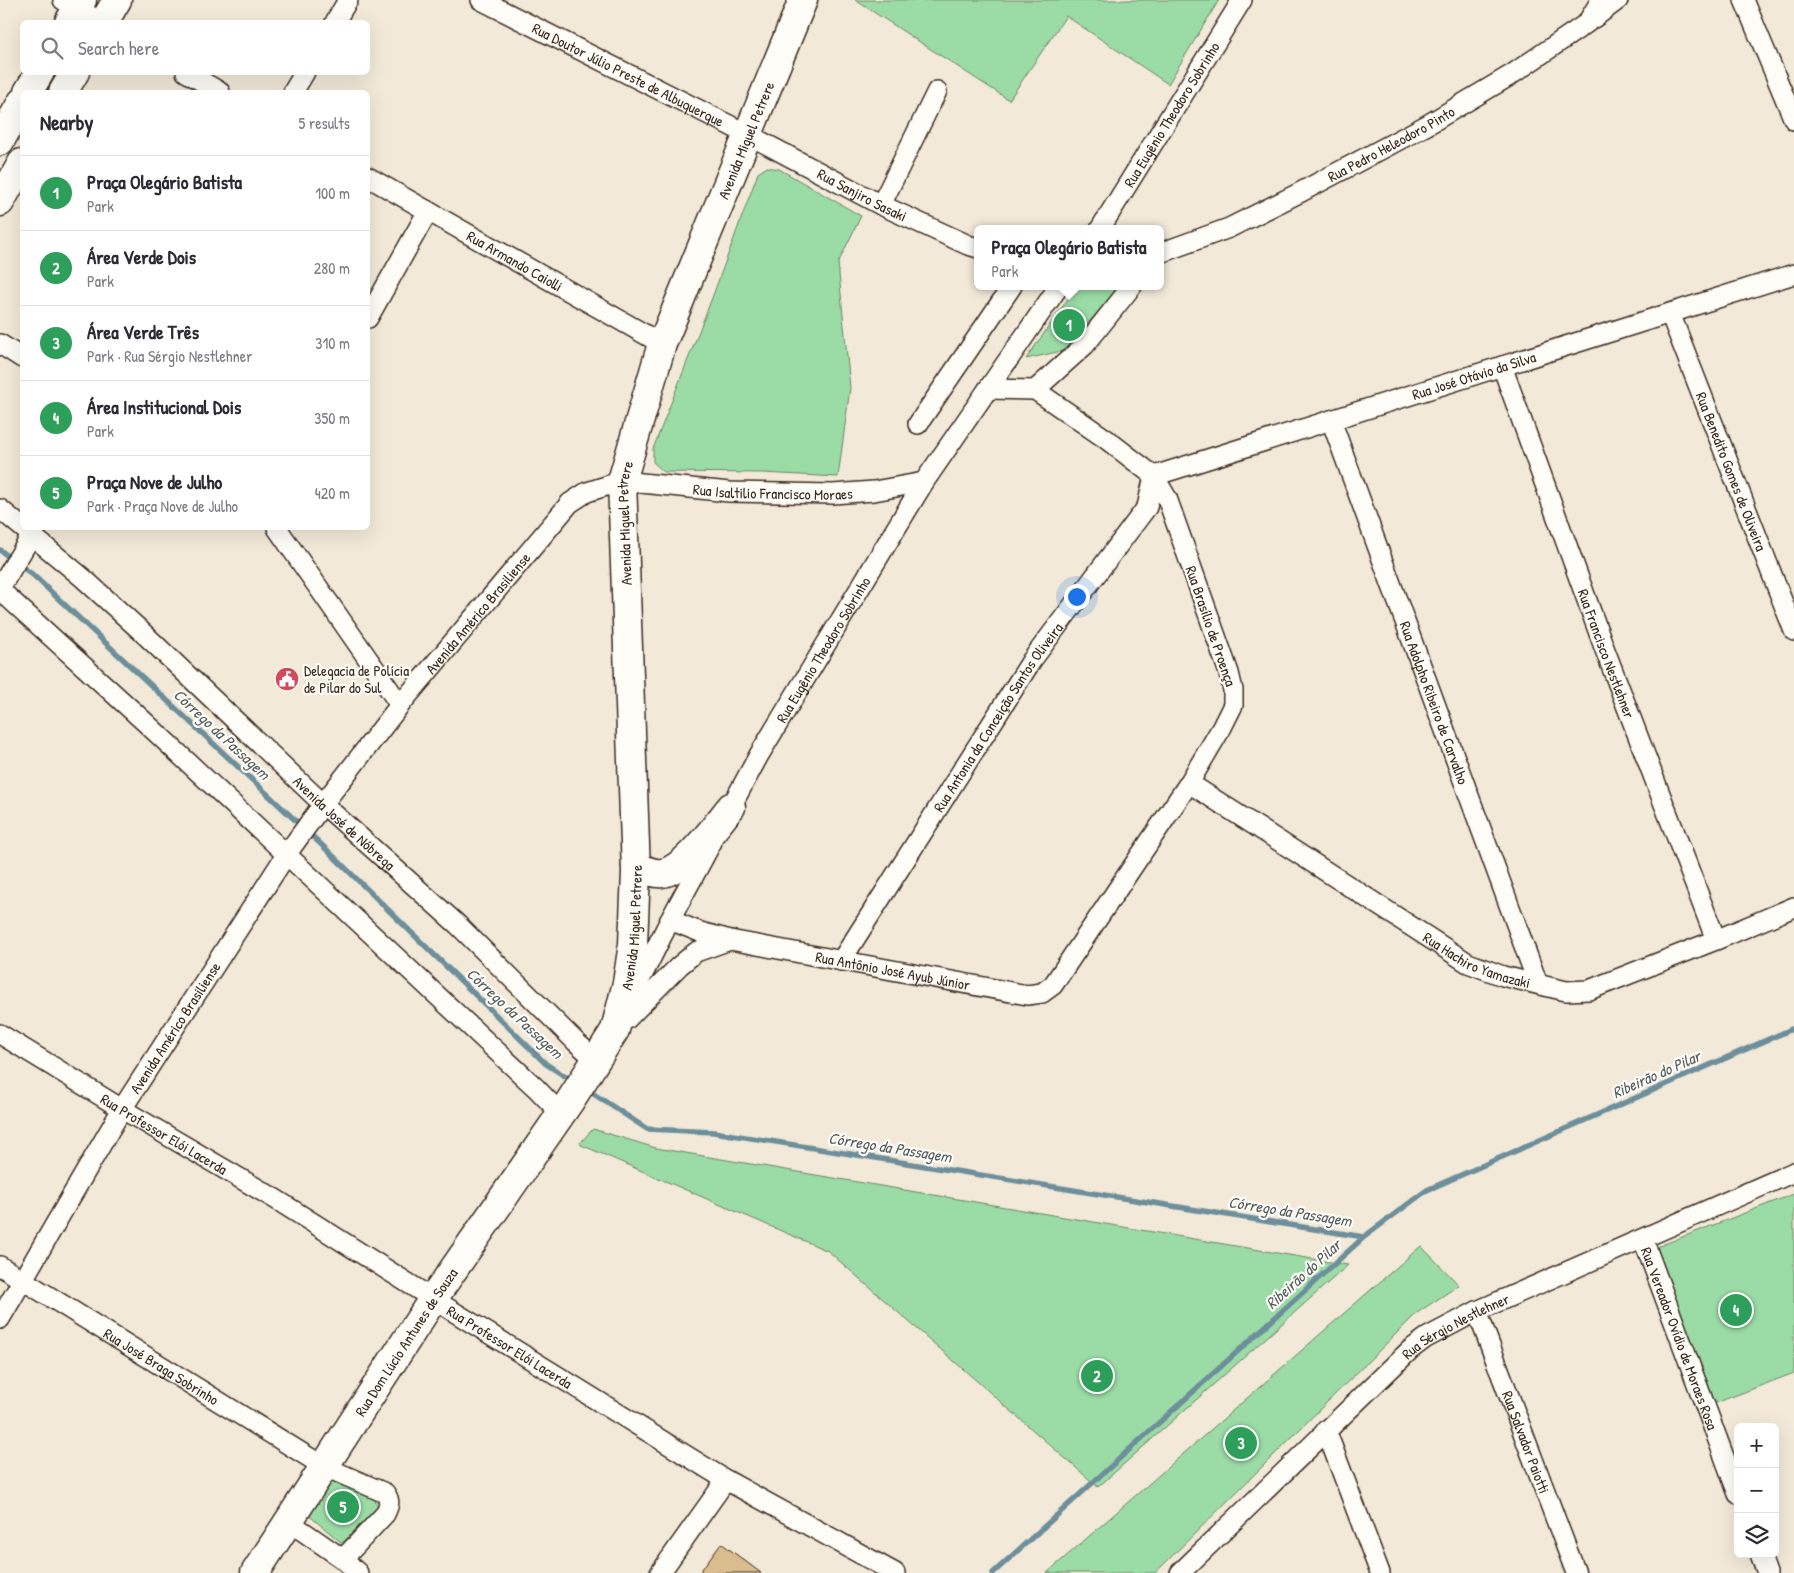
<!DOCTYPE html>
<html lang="en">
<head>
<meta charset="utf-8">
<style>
	:root { --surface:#fff; --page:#f7f7f7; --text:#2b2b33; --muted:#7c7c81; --line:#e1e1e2; --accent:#db2777 }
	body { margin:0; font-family:"Patrick Hand",sans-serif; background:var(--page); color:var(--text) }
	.controls { position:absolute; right:15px; bottom:15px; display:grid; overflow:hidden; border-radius:8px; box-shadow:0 5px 20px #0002 }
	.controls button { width:45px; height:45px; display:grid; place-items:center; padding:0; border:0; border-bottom:1px solid var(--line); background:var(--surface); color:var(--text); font:25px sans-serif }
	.you { position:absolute; left:1076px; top:596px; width:18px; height:18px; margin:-12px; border:4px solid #fff; border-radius:50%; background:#1a73e8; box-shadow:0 0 0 8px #1a73e833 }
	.badge { display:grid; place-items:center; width:32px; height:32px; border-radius:50%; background:var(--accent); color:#fff; font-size:16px; font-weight:700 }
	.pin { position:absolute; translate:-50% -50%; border:2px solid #fff; box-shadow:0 1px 5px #0006 }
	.popup { position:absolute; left:974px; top:225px; width:190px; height:65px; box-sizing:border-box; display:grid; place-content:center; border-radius:8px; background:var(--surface); filter:drop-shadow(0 1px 4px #0005); font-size:16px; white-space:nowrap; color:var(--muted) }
	.popup b { font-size:19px; color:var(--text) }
	.popup::after { content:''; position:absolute; left:50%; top:100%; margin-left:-10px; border:10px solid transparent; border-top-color:var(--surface) }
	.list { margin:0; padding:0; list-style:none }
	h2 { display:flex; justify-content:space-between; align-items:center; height:65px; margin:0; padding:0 20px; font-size:21px }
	h2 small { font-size:16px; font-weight:400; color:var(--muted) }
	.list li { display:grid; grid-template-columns:32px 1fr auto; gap:15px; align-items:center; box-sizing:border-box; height:75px; padding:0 20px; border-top:1px solid var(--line) }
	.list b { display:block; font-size:19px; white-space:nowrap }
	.list p { margin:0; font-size:16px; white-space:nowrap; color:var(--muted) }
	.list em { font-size:16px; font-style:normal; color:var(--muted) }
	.icon { flex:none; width:28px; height:28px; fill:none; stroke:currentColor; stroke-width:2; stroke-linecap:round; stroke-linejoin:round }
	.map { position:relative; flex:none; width:1794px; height:1573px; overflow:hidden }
	.search { position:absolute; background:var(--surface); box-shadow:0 5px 20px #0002; left:20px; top:20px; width:350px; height:55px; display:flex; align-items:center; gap:12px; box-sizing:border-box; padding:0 18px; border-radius:8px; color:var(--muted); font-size:19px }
	.panel { position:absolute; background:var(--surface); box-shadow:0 5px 20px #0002; left:20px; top:90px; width:350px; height:440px; border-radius:8px }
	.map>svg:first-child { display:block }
	.green { fill:#9bdca6; stroke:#6b8362 }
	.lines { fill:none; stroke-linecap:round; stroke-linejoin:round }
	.stream { stroke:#6d8e9b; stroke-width:5.5 }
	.building { fill:#dabd8e; stroke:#3b2a1e }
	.street-casing { stroke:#3b2a1e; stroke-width:22 }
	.secondary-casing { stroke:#3b2a1e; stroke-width:31 }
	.primary-casing { stroke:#3b2a1e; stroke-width:31 }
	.street { stroke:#fdfcf7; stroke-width:19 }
	.secondary { stroke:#fdfcf7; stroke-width:28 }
	.primary { stroke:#fdfcf7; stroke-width:28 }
	.labels { text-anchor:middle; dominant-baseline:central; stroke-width:4.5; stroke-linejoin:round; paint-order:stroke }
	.street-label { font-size:15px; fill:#3b2a1e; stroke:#fdfcf7 }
	.poi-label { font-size:15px; fill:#3b2a1e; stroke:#fdfcf7; text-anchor:start }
	.water-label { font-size:16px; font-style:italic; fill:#545c5d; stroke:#fdfcf7 }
</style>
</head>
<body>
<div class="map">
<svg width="1794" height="1573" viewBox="0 0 1794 1573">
	<rect width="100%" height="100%" fill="#f2e9d8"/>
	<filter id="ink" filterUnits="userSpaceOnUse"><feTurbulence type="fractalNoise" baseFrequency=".02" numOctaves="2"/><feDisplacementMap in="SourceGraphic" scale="10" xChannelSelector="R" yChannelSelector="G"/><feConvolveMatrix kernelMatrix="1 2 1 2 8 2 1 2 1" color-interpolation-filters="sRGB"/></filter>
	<g filter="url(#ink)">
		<!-- green -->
		<path class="green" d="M 855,0 L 1219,0 L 1168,84 L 1066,16 L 1009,100 Z
			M 767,167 L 779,169 L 861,216 L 838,263 L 850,388 L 838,477 L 763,473 L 664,472 L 653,462 L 653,449 L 712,298 L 758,173 Z
			M 1077,286 L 1119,286 L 1066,350 L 1026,359 Z
			M 593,1129 L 656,1148 L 1348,1265 L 1098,1487 L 828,1251 L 579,1144 Z
			M 1794,1194 L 1794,1373 L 1713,1404 L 1654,1248 Z
			M 1421,1246 L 1459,1285 L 1417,1313 L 1155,1573 L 1047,1573 Z
			M 333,1471 L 373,1496 L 378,1507 L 342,1543 L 306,1513 Z"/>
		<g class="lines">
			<!-- stream -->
			<path class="stream" d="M 0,550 L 33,575 L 326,849 L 546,1064 L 574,1082
				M 586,1089 L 647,1129 L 714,1132 L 1364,1237
				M 993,1573 L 1364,1237 L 1427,1190 L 1794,1028"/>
		</g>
		<!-- building -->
		<path class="building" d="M 721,1543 L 761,1573 L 699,1573 Z"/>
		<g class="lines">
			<!-- street casing -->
			<g class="street-casing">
				<g id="street">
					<path d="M 63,0 L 101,22"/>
					<path id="s1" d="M 481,0 L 749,135 L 881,205 L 968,245 L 978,248"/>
					<path d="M 1744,0 L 1794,120"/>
					<path d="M 1594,18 L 1618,0"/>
					<path d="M 335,22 L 348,0"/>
					<path d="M 186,72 L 220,92"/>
					<path d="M 293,92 L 305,72"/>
					<path id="s2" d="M 368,177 L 662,344"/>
					<path d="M 881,205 L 937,91"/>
					<path id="s3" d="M 1100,229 L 1242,0"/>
					<path id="s4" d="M 1160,253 L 1229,228 L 1299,193 L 1427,125 L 1511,75 L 1587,23 L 1601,0"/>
					<path id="s5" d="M 1670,313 L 1794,631"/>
					<path d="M 368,318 L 428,211"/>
					<path d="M 0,344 L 22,358"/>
					<path id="s6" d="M 1502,366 L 1605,650 L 1716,940"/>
					<path d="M 1035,390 L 1085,345 L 1132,286"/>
					<path id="s7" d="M 1331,420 L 1538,984"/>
					<path d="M 918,424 L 1012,286"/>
					<path id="s8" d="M 0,509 L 83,578 L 140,630 L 323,804 L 458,925 L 576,1042 L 596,1060"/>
					<path d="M 277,528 L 400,705"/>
					<path d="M 0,588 L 36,528"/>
					<path d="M 0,590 L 147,724 L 536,1088 L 561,1114"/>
					<path id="s9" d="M 1189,783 L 1468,963 L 1503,976 L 1566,991 L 1589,990 L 1716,940 L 1794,907"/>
					<path id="s10" d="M 725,818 L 759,755 L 924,482 L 1059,286"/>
					<path id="s11" d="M 670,920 L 700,932 L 730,940 L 1027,995 L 1042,993 L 1053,985 L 1189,783 L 1222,727 L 1233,705 L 1233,690 L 1229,673 L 1167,498 L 1154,476 L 1106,439 L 1035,390 L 988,389"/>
					<path id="s12" d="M 841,961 L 1032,660 L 1147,507 L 1154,476 L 1794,274"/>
					<path d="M 630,1000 L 670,920 L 712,842"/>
					<path d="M 627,1019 L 679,966 L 696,952 L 730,940"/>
					<path id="s13" d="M 0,1034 L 122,1109 L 277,1200 L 433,1299 L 726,1480 L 895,1573"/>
					<path id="s14" d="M 1643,1239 L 1738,1494"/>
					<path id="s15" d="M 0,1266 L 323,1466 L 385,1493 C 391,1501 389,1506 385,1514 L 343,1559"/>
					<path id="s16" d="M 1477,1311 L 1576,1573"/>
					<path id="s17" d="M 0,1319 L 122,1109 L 286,855 L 323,804 L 400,705 L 570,503 L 587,492 L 622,481 L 729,492 L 833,494 L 874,491 L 924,482"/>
					<path d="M 1326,1430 L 1380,1573"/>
					<path d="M 288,1521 L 343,1559 L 358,1573"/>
					<path d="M 1760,1554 L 1767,1573"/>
					<path d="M 660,1573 L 726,1480"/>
					<path id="s18" d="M 1180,1573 L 1410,1350 L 1426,1338 L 1477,1311 L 1794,1172"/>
				</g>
			</g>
			<!-- secondary casing -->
			<g class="secondary-casing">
				<path id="secondary" d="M 69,22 L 82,0
					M 104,22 L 117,0
					M 28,92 L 40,72
					M 63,92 L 75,72
					M 0,141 L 22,102
					M 0,202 L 22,163"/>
			</g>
			<!-- primary casing -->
			<g class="primary-casing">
				<g id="primary">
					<path d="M 636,865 C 644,870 652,874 662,873 C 685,870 716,825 731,807"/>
					<path id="s19" d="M 255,1573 L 433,1299 L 570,1101 L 615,1030 L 627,983 L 633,944 L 636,872 L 622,481 L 662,344 L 803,0"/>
				</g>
			</g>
			<!-- street -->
			<use href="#street" class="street"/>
			<!-- secondary -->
			<use href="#secondary" class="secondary"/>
			<!-- primary -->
			<use href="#primary" class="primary"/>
		</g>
	</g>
	<!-- icons -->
	<defs>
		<g id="civic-disc" transform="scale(1.25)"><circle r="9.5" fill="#d1495b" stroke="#fdfcf7"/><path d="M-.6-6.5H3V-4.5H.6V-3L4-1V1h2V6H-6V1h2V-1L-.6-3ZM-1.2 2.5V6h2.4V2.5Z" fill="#fff"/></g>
	</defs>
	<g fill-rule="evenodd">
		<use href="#civic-disc" x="287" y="679"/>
	</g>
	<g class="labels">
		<!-- street labels -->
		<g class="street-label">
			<text stroke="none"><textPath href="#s1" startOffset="165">Rua Doutor Júlio Preste de Albuquerque</textPath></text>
			<text stroke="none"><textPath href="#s3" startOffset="135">Rua Eugênio Theodoro Sobrinho</textPath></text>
			<text stroke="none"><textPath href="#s19" startOffset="1566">Avenida Miguel Petrere</textPath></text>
			<text stroke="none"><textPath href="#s4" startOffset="256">Rua Pedro Heleodoro Pinto</textPath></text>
			<text stroke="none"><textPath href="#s1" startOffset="428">Rua Sanjiro Sasaki</textPath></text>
			<text stroke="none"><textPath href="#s2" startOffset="169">Rua Armando Caiolli</textPath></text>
			<text stroke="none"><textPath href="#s12" startOffset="915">Rua José Otávio da Silva</textPath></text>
			<text stroke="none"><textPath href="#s5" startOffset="170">Rua Benedito Gomes de Oliveira</textPath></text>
			<text stroke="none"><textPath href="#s17" startOffset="1206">Rua Isaltilio Francisco Moraes</textPath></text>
			<text stroke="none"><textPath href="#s19" startOffset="1161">Avenida Miguel Petrere</textPath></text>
			<text stroke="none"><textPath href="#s17" startOffset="854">Avenida Américo Brasiliense</textPath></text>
			<text transform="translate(1211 626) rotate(71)">Rua Brasílio de Proença</text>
			<text stroke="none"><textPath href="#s10" startOffset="195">Rua Eugênio Theodoro Sobrinho</textPath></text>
			<text stroke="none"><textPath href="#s6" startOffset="306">Rua Francisco Nestlehner</textPath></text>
			<text stroke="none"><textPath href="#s7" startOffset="301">Rua Adolpho Ribeiro de Carvalho</textPath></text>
			<text stroke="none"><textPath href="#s12" startOffset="290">Rua Antonia da Conceição Santos Oliveira</textPath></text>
			<text stroke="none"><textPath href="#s8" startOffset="466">Avenida José de Nóbrega</textPath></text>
			<text stroke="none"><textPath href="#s19" startOffset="756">Avenida Miguel Petrere</textPath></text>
			<text stroke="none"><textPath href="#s9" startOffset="339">Rua Hachiro Yamazaki</textPath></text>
			<text stroke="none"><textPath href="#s11" startOffset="229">Rua Antônio José Ayub Júnior</textPath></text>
			<text stroke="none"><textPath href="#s17" startOffset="340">Avenida Américo Brasiliense</textPath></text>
			<text stroke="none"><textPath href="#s13" startOffset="192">Rua Professor Elói Lacerda</textPath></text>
			<text stroke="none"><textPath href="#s18" startOffset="372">Rua Sérgio Nestlehner</textPath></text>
			<text stroke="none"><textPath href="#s14" startOffset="106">Rua Vereador Ovídio de Moraes Rosa</textPath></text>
			<text stroke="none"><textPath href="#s19" startOffset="276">Rua Dom Lúcio Antunes de Souza</textPath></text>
			<text stroke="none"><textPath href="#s13" startOffset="598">Rua Professor Elói Lacerda</textPath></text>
			<text stroke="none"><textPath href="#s15" startOffset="190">Rua José Braga Sobrinho</textPath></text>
			<text stroke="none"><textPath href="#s16" startOffset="140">Rua Salvador Paiotti</textPath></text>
		</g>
		<!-- poi labels -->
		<g class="poi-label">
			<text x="304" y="670">Delegacia de Polícia<tspan x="304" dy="17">de Pilar do Sul</tspan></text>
		</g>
		<!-- water labels -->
		<g class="water-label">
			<text transform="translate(222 734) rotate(43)">Córrego da Passagem</text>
			<text transform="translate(515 1013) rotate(43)">Córrego da Passagem</text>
			<text transform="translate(1656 1074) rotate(-24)">Ribeirão do Pilar</text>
			<text transform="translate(890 1147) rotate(9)">Córrego da Passagem</text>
			<text transform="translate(1290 1211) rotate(9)">Córrego da Passagem</text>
			<text transform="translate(1303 1274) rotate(-42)">Ribeirão do Pilar</text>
		</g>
	</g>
</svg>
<div class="controls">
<button>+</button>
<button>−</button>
<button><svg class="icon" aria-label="layers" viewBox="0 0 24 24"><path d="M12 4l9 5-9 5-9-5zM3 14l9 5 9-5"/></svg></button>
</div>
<div class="you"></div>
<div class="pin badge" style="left:1069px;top:325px;background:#2e9e5b">1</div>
<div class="popup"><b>Praça Olegário Batista</b>Park</div>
<div class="pin badge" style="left:1097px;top:1376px;background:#2e9e5b">2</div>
<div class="pin badge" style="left:1241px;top:1443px;background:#2e9e5b">3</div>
<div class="pin badge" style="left:1736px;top:1310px;background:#2e9e5b">4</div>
<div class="pin badge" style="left:343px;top:1507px;background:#2e9e5b">5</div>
<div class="search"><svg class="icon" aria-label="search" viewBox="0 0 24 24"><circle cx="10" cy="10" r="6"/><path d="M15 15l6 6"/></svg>Search here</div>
<section class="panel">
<h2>Nearby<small>5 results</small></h2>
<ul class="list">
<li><span class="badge" style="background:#2e9e5b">1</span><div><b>Praça Olegário Batista</b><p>Park</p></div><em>100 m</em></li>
<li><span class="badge" style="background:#2e9e5b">2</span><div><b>Área Verde Dois</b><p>Park</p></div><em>280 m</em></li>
<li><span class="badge" style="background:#2e9e5b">3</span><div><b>Área Verde Três</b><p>Park · Rua Sérgio Nestlehner</p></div><em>310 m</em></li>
<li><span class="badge" style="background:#2e9e5b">4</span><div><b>Área Institucional Dois</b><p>Park</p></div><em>350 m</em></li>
<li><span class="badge" style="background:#2e9e5b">5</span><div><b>Praça Nove de Julho</b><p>Park · Praça Nove de Julho</p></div><em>420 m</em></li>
</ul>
</section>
</div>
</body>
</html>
